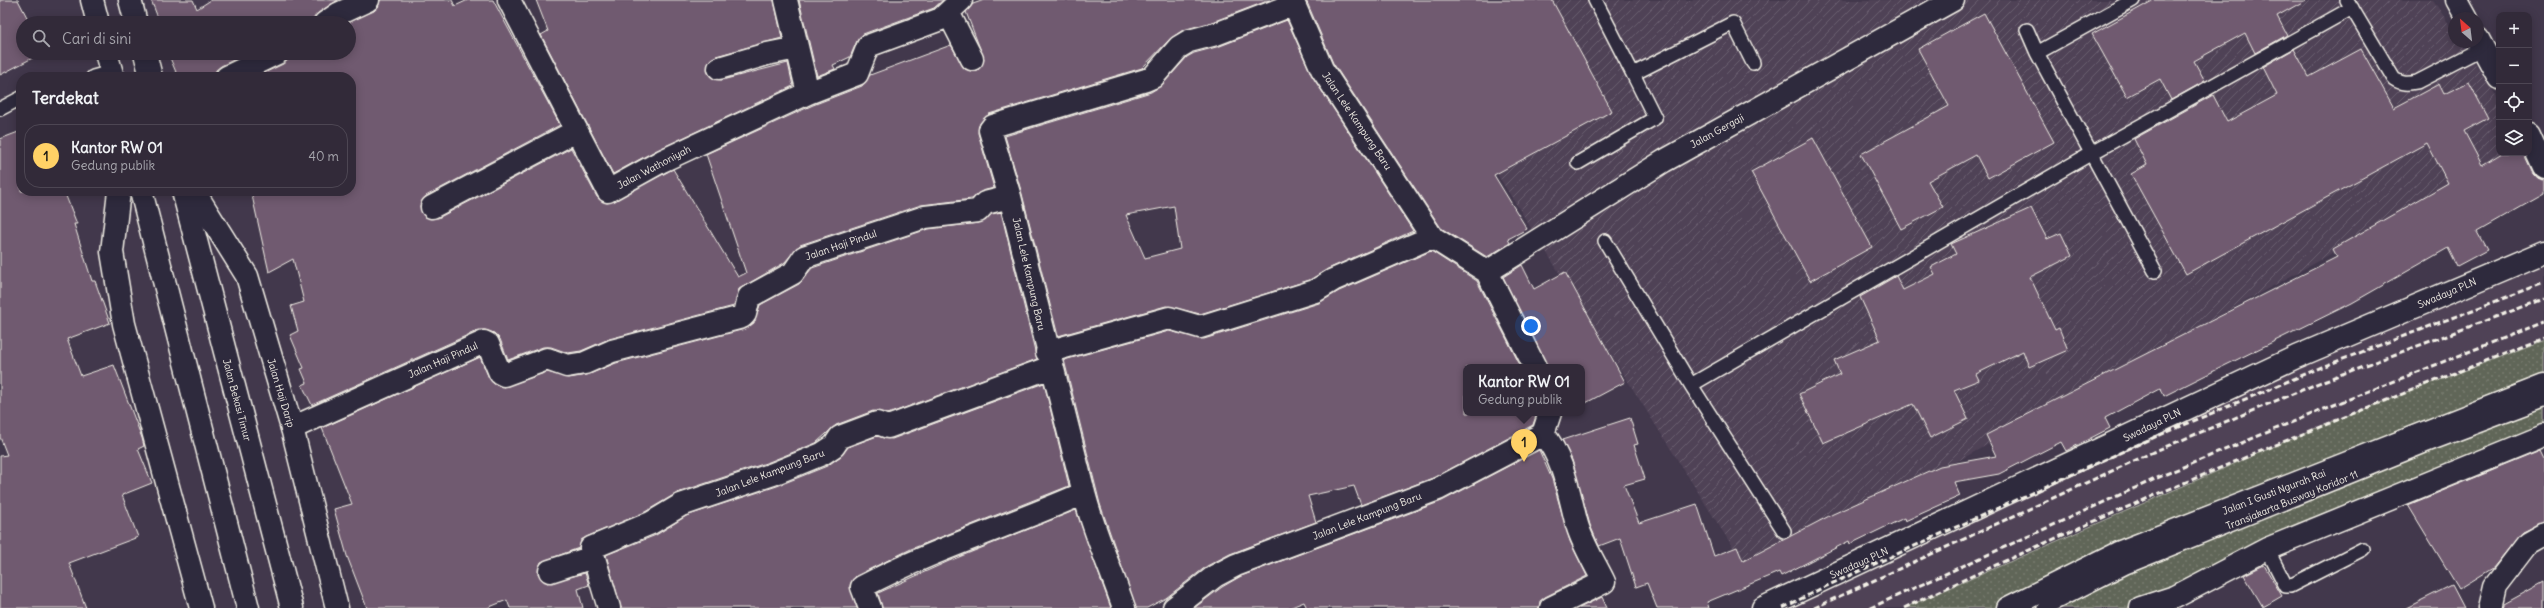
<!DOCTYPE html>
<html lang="id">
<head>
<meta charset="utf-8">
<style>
	:root { --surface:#322a39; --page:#3d3644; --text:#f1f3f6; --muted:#a8a7ae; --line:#4d4653; --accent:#ffd166 }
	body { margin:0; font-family:Delius,sans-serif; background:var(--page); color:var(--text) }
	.controls { position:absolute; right:12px; top:12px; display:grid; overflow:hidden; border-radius:8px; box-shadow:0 2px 10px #0003 }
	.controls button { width:36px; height:36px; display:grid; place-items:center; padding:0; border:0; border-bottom:1px solid var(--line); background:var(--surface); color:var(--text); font:20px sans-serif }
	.compass { position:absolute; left:2448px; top:12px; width:36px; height:36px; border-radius:50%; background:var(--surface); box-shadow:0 2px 10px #0003; rotate:332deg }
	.you { position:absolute; left:1531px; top:326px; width:14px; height:14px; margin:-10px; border:3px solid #fff; border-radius:50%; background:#1a73e8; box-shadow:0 0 0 6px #1a73e833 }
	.badge { display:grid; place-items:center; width:26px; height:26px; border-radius:50%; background:var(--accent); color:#111; font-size:13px; font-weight:700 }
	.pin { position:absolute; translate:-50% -33px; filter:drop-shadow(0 1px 2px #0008) }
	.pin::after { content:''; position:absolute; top:21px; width:14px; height:12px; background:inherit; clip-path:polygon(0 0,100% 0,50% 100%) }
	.popup { position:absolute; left:1463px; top:364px; width:122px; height:52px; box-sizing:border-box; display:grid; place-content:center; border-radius:8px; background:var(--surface); filter:drop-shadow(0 1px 3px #0005); font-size:13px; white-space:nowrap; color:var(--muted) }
	.popup b { font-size:15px; color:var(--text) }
	.popup::after { content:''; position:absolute; left:50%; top:100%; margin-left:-8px; border:8px solid transparent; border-top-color:var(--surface) }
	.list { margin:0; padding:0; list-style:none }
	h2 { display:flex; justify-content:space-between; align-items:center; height:52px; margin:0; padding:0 16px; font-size:17px }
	h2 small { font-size:13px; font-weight:400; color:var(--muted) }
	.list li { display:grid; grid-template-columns:26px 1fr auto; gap:12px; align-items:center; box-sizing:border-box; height:64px; margin:0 8px 8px; padding:0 8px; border:1px solid var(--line); border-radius:16px }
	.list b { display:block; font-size:15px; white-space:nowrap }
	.list p { margin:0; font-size:13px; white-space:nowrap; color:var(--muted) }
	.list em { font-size:13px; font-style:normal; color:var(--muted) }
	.icon { flex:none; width:22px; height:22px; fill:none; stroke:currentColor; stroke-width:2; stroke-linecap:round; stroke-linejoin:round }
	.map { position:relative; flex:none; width:2544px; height:608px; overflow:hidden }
	.search { position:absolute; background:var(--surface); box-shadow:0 2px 10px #0003; left:16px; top:16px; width:340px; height:44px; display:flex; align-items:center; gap:10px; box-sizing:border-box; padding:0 14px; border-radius:22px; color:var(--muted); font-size:15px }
	.panel { position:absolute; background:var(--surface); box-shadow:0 2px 10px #0003; left:16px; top:72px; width:340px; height:124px; border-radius:16px }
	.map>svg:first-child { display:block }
	.built { fill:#504257 }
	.industrial { fill:url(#industrial-furrows) }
	.green { fill:url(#green-dots); stroke:#aaaca0 }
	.building { fill:#705a70; stroke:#f4f1e8; fill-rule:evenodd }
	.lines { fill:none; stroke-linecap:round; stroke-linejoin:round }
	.service-casing { stroke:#f4f1e8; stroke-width:16 }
	.minor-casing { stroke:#f4f1e8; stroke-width:25 }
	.secondary-casing { stroke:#f4f1e8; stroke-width:25 }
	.primary-casing { stroke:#f4f1e8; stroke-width:25 }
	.service { stroke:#2f2a3d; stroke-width:13 }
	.minor { stroke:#2f2a3d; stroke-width:22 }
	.secondary { stroke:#2f2a3d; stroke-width:22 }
	.primary { stroke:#2f2a3d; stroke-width:22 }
	.rail { stroke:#f4f1e8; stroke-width:3; stroke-dasharray:6 3; stroke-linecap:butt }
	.labels { text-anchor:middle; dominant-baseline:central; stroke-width:3; stroke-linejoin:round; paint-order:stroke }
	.street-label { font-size:10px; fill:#f4f1e8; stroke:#2f2a3d }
</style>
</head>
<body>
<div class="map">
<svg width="2544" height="608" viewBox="0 0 2544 608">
	<defs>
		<pattern id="industrial-furrows" width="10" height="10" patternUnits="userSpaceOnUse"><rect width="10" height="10" fill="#504257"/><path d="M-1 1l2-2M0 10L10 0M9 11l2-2" fill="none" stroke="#6a5e6f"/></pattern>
		<pattern id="green-dots" width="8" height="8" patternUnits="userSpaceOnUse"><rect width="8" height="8" fill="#616658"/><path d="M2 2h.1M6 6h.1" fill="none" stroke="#787c70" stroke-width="1.8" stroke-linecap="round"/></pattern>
	</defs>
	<rect width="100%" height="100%" fill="#42384c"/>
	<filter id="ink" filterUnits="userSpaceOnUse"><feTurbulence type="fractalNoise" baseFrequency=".025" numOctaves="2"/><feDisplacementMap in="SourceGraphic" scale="8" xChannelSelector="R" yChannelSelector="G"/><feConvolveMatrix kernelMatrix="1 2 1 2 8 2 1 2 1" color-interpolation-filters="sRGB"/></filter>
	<g filter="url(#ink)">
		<!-- built -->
		<path class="built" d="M 2544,252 L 2544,338 L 2323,425 L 2081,527 L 1904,608 L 1769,608 Z"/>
		<!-- industrial -->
		<path class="industrial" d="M 1387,0 L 2433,0 L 2454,32 L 2454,42 L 2461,42 L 2499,100 L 2499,153 L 2512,153 L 1751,576 Z"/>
		<!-- green -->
		<path class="green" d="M 2544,340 L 2544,386 L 2008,608 L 1904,608 L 2323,425 Z
			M 2544,401 L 2544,436 L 2141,608 L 2045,608 L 2126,567 Z"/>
		<!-- building -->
		<path class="building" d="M 0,0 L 18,0 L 30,23 L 23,23 L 23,53 L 42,53 L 0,75 Z
			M 151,0 L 193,0 L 197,9 L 211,0 L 338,0 L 318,13 L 313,23 L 160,23 Z
			M 380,0 L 452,0 L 455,6 L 468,0 L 493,0 L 560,125 L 426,196 L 420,206 L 425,217 L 438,218 L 571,148 L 597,197 L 607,203 L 673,169 L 738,277 L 746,273 L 706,154 L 813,105 L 862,86 L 870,75 L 951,45 L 965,69 L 972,71 L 978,70 L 984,59 L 966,12 L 973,4 L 984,0 L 1270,0 L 1212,22 L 1183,30 L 1170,39 L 1142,68 L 989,114 L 980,123 L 978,133 L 994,188 L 982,191 L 972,199 L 921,205 L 800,245 L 784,263 L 739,289 L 734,306 L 609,339 L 581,351 L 568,353 L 551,347 L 543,347 L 508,360 L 500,339 L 494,333 L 485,330 L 479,330 L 312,405 L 302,385 L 307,383 L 301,369 L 304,368 L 290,335 L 298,331 L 291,306 L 304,302 L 293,259 L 269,272 L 251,191 L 351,191 L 351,77 L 256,77 L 283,64 L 288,60 L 289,53 L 349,53 L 348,23 L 374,11 L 378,7 Z
			M 536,0 L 774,0 L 782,38 L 716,56 L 710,60 L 707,71 L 711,77 L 722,80 L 788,63 L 793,86 L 657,150 L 613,174 L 541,35 L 548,31 Z
			M 799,0 L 943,0 L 934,8 L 863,34 L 857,41 L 850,57 L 833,65 L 835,69 L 817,76 Z
			M 1306,0 L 1552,0 L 1612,111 L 1494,175 L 1527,229 L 1508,239 L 1510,243 L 1487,257 L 1441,228 L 1333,63 Z
			M 2154,0 L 2306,0 L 2277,16 L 2287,35 L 2255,53 L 2245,33 L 2194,61 L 2205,81 L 2171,100 L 2160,79 L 2127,97 L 2092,34 Z
			M 1984,13 L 2054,142 L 1988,178 L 1976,155 L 1928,181 L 1943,207 L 1901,229 L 1861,154 L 1949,106 L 1918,49 Z
			M 1287,20 L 1312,76 L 1413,231 L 1328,269 L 1310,280 L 1200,314 L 1166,306 L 1058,336 L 1022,194 L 1005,136 L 1151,92 L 1162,85 L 1187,57 L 1194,53 L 1220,46 ZM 1174,206 L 1180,249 L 1145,258 L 1126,215 Z
			M 2294,49 L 2309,77 L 2361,49 L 2394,108 L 2439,84 L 2444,94 L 2469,82 L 2488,118 L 2464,131 L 2482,165 L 2502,153 L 2523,153 L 2533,174 L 2537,178 L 2544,180 L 2544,194 L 2477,232 L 2487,250 L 2457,266 L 2448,248 L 2352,303 L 2220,368 L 2164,396 L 2161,388 L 2105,418 L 2110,428 L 2066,451 L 2061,442 L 1999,474 L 1954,482 L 1960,496 L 1905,521 L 1904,518 L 1850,544 L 1849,541 L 1781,576 L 1779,572 L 1707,602 L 1709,608 L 1657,608 L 1647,583 L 1636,587 L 1620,538 L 1599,546 L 1590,525 L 1572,460 L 1562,440 L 1630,418 L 1638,444 L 1634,445 L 1645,479 L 1624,485 L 1639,523 L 1697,504 L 1714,556 L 1737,547 L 1743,561 L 1833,514 L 1940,466 L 1996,456 L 1986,435 L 2337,257 L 2333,249 L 2448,183 L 2427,143 L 2186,274 L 2131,174 L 2147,165 L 2134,139 L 2213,95 L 2227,122 L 2277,95 L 2263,67 Z
			M 168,53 L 248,53 L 221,66 L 216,70 L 215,77 L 178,77 Z
			M 21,131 L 21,191 L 64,191 L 77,224 L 74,224 L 92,281 L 95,281 L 110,323 L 67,339 L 81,376 L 114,365 L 142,438 L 144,446 L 138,449 L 152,483 L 122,495 L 138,537 L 69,563 L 86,608 L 0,608 L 0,456 L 7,455 L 0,437 L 0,139 Z
			M 1813,138 L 1872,247 L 1810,281 L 1751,172 Z
			M 2031,208 L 2047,239 L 2061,233 L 2072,256 L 2030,277 L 2055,330 L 2059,328 L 2068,350 L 2029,367 L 2023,351 L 1976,374 L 1979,380 L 1954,390 L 1968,419 L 1930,438 L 1913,404 L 1823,443 L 1799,394 L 1840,374 L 1834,360 L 1880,340 L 1860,297 L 1896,276 L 1903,290 L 1935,274 L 1931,267 L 1956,254 L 1951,244 Z
			M 1001,212 L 1037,359 L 888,414 L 873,411 L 836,425 L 816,443 L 769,462 L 677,493 L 645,512 L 586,537 L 581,540 L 579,548 L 541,562 L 538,574 L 547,583 L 585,573 L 589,585 L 578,589 L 583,608 L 510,608 L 507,600 L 487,608 L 367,608 L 347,556 L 334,509 L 352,504 L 322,428 L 480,357 L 489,378 L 494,384 L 504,387 L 547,372 L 569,378 L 587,375 L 616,363 L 745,329 L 754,323 L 760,305 L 799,284 L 812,268 L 928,229 L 979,223 L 992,214 Z
			M 1431,251 L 1477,281 L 1521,367 L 1466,367 L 1466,413 L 1537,413 L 1533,425 L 1433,478 L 1361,505 L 1354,486 L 1308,496 L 1316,522 L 1230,554 L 1207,566 L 1166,598 L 1147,608 L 1136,608 L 1100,504 L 1064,360 L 1169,331 L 1204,339 L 1319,303 L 1339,291 Z
			M 1522,265 L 1534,289 L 1565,272 L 1625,382 L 1582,405 L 1582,367 L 1547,367 L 1503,277 Z
			M 1044,383 L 1069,486 L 911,549 L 856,576 L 850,586 L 857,608 L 621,608 L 606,555 L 656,535 L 686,516 L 777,486 L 827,466 L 841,456 L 848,447 L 877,436 L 892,439 Z
			M 1539,450 L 1552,479 L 1570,541 L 1587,576 L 1545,597 L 1540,601 L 1539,608 L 1307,608 L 1304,602 L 1289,608 L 1194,608 L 1222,587 L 1241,576 L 1442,501 Z
			M 2540,451 L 2544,459 L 2544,522 L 2522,532 L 2493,568 L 2459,589 L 2408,505 Z
			M 1076,510 L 1111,608 L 882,608 L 878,593 L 949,561 Z
			M 2264,565 L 2282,596 L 2263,607 L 2244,575 Z
			M 2544,582 L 2544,608 L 2503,608 L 2504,604 Z
			M 2452,585 L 2464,608 L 2406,608 Z
			M 1602,597 L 1607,608 L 1579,608 Z"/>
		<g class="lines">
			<!-- service casing -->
			<g class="service-casing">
				<path id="service" d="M 1595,0 L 1633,74 L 1733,23 L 1753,63
					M 2133,0 L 2037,53 L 2155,271
					M 2347,0 L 2394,79 C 2402,84 2407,84 2417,82 L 2483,48
					M 2027,30 L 2037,53
					M 93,77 L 111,72
					M 0,109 L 21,98
					M 1578,163 L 1655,118 L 1633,74
					M 1605,241 L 1691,385 L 1784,531
					M 1691,385 L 2090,154 L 2352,8
					M 2267,549 L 2286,586 L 2290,586 L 2363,549
					M 2045,608 L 2126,567 L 2425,446 L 2544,401"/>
			</g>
			<!-- minor casing -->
			<g class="minor-casing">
				<path id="minor" d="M 509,0 L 608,191 L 662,161 L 808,93 L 857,74 L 868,46 L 941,19 L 961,0
					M 786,0 L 808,93
					M 1292,0 L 1322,69 L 1432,237 L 1487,272 L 1535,367
					M 2457,0 L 2467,18
					M 949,14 L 972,59
					M 325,23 L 338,14 L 368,0
					M 2478,39 L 2499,78
					M 719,68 L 767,54 L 797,48
					M 227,77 L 277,53
					M 2529,135 L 2544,168
					M 1010,197 L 1084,493 C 1094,533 1111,569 1124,608
					M 432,207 L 576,131
					M 1487,272 L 1664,161 L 1953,0
					M 1047,352 L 1169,318 L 1200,327 L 1315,291 L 1333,280 L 1432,237
					M 292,428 L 484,342 L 488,344 L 500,373 L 504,375 L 547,359 L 567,366 L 585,363 L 612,351 L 742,317 L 745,314 L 749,297 L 793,273 L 804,257 L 925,217 L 978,211 L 985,203 L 1010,197 L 990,130 L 993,126 L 1146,80 L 1153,77 L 1179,47 L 1189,41 L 1216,34 L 1294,4
					M 1543,434 C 1563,456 1569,494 1576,521 C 1581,542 1595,563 1604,582 L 1551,608
					M 550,571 L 593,557
					M 609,608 L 591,548 L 651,523 L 681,505 L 773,474 L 822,454 L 834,446 L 840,437 L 877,423 L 888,427 L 1051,367
					M 870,608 L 862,587 C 933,549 1010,526 1084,493
					M 1174,608 L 1215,576 L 1236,565 L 1438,489 L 1543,434 L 1550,413
					M 1763,608 L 2296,357 L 2544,252
					M 2490,608 L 2495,586 L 2528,543 L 2544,534"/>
			</g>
			<!-- secondary casing -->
			<g class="secondary-casing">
				<path id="secondary" d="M 119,191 L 112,252 L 124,324 L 201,608
					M 194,191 L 247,276 L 292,428 L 337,608"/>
			</g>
			<!-- primary casing -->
			<g class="primary-casing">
				<path id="primary" d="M 92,0 L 98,23
					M 130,0 L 136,23
					M 106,53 L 113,77
					M 145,53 L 151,77
					M 141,191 L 248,608
					M 183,191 L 292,608
					M 2008,608 L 2118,553 L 2544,386
					M 2141,608 L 2175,597 L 2267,549 L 2544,436"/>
			</g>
			<!-- service -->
			<use href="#service" class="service"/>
			<!-- minor -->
			<use href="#minor" class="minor"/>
			<!-- secondary -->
			<use href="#secondary" class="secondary"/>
			<!-- primary -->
			<use href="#primary" class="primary"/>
			<!-- rail -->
			<path class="rail" d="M 1783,608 L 1822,588 L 2148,440 L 2322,367 L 2544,283
				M 1814,608 L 2153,452 L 2326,380 L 2544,299
				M 1870,608 L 2166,474 L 2334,405 L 2544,322
				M 1904,608 C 2113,508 2328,423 2544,338"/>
		</g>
	</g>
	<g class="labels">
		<!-- street labels -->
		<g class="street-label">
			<text transform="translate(1357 121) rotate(56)">Jalan Lele Kampung Baru</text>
			<text transform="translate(1717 131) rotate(-29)">Jalan Gergaji</text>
			<text transform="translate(654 167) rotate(-28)">Jalan Wathoniyah</text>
			<text transform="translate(841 245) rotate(-19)">Jalan Haji Pindul</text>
			<text transform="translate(1029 274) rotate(77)">Jalan Lele Kampung Baru</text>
			<text transform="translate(2447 293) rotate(-23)">Swadaya PLN</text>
			<text transform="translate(443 360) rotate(-24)">Jalan Haji Pindul</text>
			<text transform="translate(281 393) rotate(73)">Jalan Haji Darip</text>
			<text transform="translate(237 400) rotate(75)">Jalan Bekasi Timur</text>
			<text transform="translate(2152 425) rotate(-26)">Swadaya PLN</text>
			<text transform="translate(770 473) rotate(-21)">Jalan Lele Kampung Baru</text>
			<text transform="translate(2274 492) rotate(-21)">Jalan I Gusti Ngurah Rai</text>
			<text transform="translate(2292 500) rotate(-22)">Transjakarta Busway Koridor 11</text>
			<text transform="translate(1367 516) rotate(-21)">Jalan Lele Kampung Baru</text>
			<text transform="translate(1859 563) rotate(-24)">Swadaya PLN</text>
		</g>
	</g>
</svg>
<div class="controls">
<button>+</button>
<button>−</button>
<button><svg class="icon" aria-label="locate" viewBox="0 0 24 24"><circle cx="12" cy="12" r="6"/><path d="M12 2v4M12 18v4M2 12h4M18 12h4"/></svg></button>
<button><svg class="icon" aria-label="layers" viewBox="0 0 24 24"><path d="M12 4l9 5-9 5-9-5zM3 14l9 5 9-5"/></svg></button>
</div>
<svg class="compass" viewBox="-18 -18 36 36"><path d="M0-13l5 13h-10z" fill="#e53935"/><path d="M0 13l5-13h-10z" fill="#a8a7ae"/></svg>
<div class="you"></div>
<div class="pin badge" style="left:1524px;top:462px">1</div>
<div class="popup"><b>Kantor RW 01</b>Gedung publik</div>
<div class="search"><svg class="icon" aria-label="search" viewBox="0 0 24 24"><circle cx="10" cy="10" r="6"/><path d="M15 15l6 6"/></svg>Cari di sini</div>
<section class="panel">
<h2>Terdekat<small></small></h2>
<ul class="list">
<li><span class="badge">1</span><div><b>Kantor RW 01</b><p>Gedung publik</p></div><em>40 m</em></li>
</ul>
</section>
</div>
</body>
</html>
